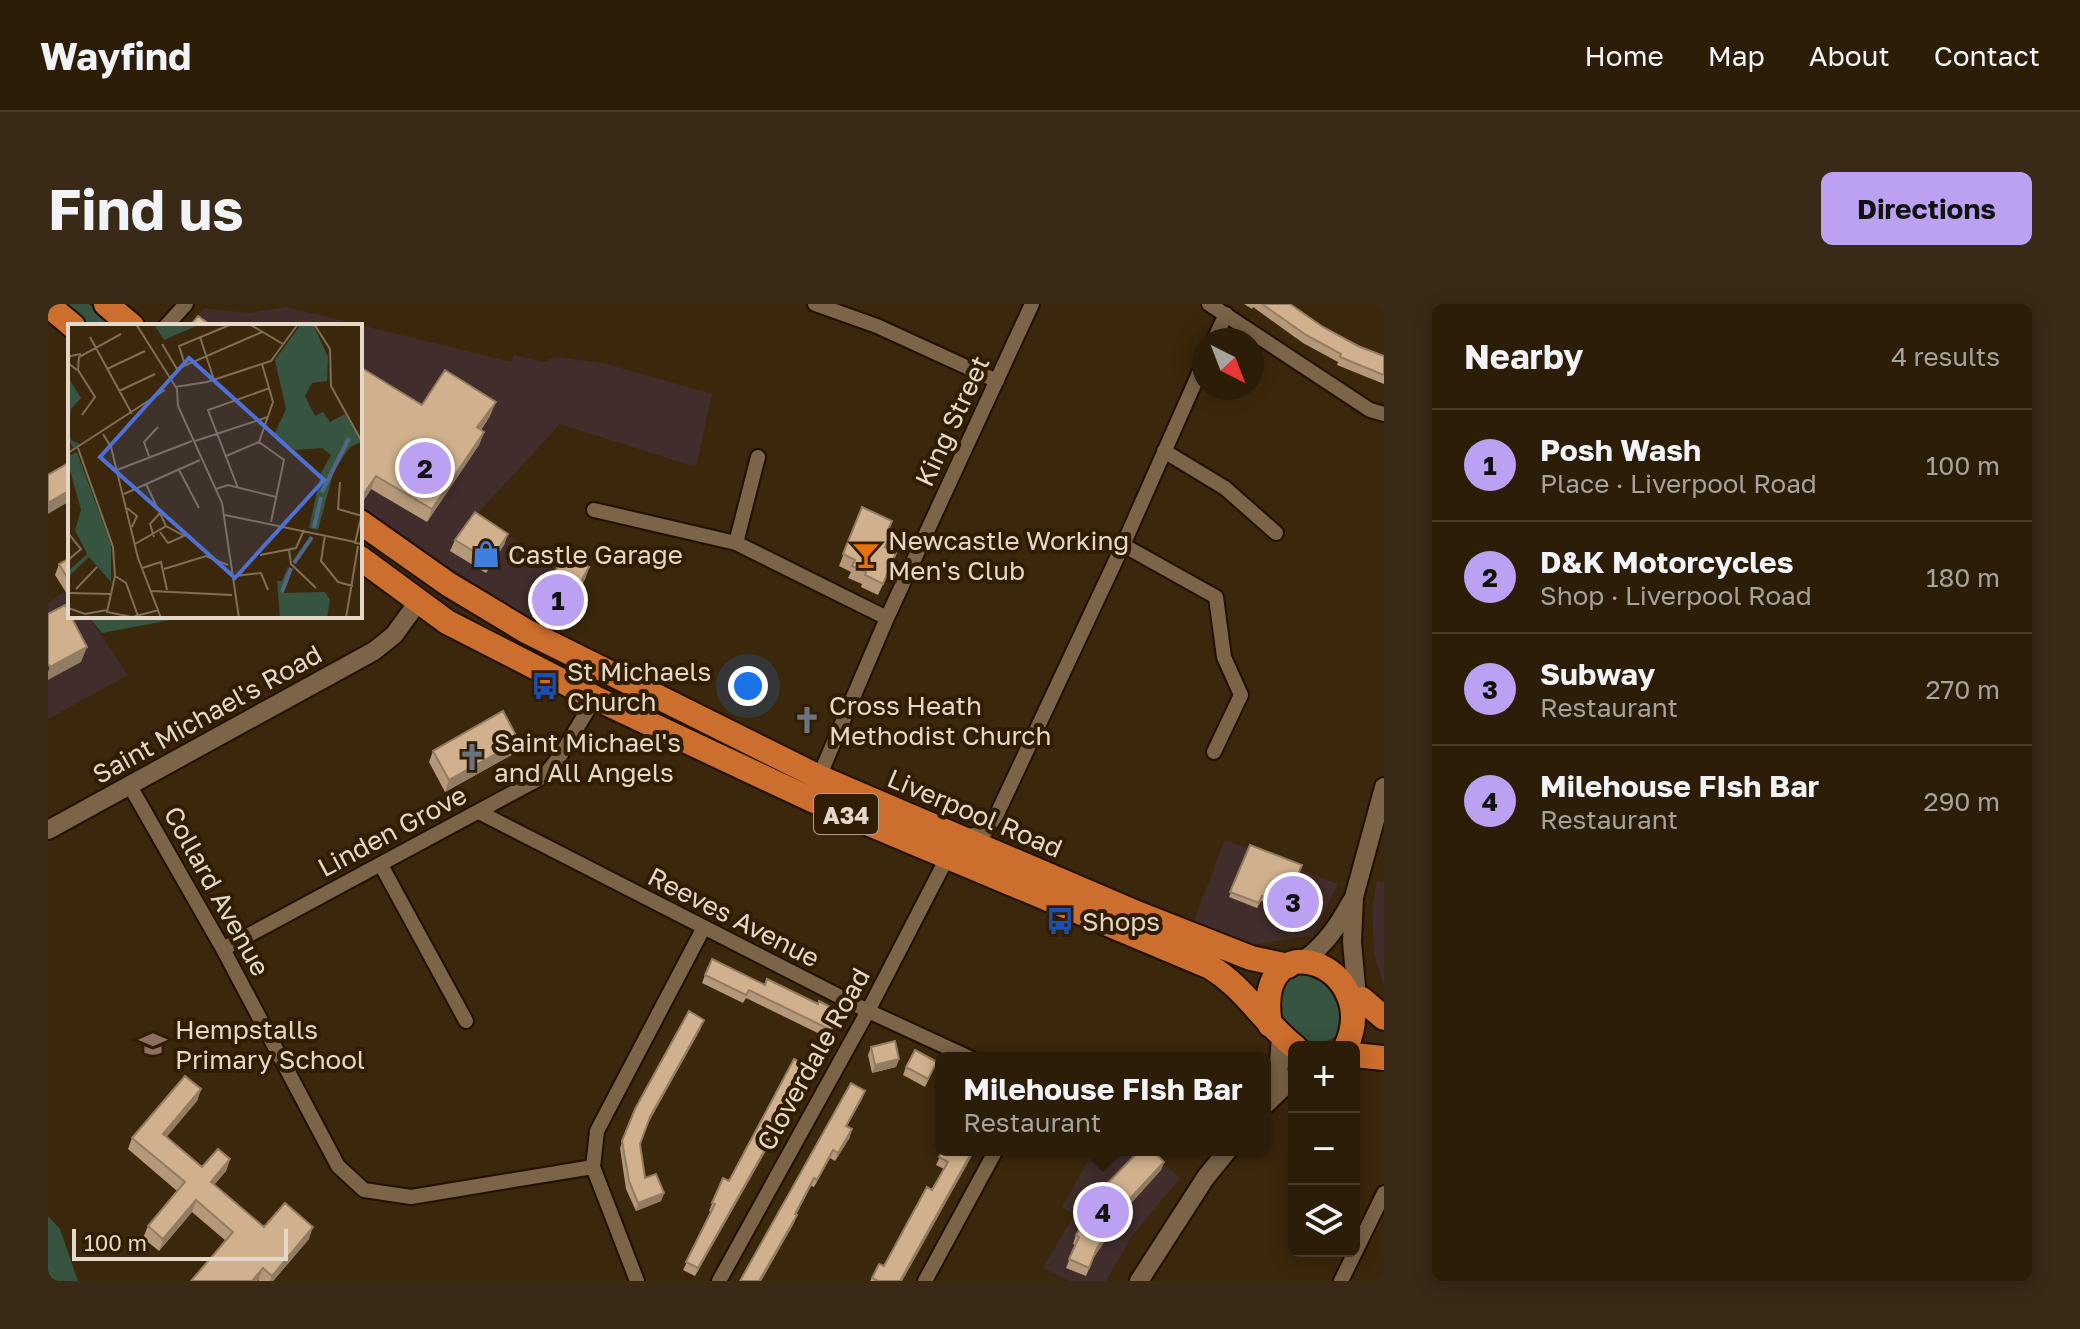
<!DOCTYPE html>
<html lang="en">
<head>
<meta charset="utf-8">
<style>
	:root { --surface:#2c1d09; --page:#382a17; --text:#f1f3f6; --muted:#a6a29c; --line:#483b2a; --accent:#bca0f2 }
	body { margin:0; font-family:"Golos Text",sans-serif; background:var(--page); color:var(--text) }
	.controls { position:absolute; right:24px; bottom:24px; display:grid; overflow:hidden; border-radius:12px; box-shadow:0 4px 20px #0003 }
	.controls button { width:72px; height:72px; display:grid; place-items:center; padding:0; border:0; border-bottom:2px solid var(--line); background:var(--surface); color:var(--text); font:40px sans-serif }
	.compass { position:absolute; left:1144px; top:24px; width:72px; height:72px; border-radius:50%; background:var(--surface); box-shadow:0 4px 20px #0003; rotate:138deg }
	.scale { position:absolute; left:24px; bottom:20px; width:216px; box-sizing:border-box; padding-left:8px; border:4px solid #e5d8c9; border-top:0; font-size:22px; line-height:28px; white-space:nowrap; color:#e5d8c9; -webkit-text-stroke:6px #301d03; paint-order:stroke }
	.you { position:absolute; left:700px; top:382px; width:28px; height:28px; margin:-20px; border:6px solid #fff; border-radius:50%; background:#1a73e8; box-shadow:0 0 0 12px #1a73e833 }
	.badge { display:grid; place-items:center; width:52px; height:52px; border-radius:50%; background:var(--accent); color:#111; font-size:26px; font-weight:700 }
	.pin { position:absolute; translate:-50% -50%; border:4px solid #fff; box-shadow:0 2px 8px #0006 }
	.popup { position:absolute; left:887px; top:748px; width:336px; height:104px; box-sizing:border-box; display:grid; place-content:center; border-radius:12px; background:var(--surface); filter:drop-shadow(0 2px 6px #0005); font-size:26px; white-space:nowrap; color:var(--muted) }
	.popup b { font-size:30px; color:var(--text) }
	.popup::after { content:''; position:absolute; left:50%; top:100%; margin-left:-16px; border:16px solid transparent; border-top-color:var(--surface) }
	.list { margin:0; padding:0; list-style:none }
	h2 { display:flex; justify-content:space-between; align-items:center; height:104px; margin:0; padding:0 32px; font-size:34px }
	h2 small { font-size:26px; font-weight:400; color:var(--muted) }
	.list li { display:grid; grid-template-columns:52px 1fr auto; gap:24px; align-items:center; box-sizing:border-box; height:112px; padding:0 32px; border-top:2px solid var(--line) }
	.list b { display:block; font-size:30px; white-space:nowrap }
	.list p { margin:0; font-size:26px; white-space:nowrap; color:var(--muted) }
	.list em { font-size:26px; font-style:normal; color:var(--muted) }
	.icon { flex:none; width:44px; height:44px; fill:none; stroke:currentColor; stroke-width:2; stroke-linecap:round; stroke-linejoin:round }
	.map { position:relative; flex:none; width:1336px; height:977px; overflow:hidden; border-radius:12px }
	header { display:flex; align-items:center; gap:48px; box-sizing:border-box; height:112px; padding:0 40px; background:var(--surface); border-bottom:2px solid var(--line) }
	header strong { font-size:38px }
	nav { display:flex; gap:44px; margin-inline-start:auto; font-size:28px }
	.intro { display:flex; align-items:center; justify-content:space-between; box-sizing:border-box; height:192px; padding:0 48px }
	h1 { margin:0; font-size:56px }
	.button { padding:20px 36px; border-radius:12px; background:var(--accent); color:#111; font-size:28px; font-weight:700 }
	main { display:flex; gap:48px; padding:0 48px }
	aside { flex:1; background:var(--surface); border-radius:12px; box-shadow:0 4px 20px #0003 }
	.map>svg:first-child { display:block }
	.commercial { fill:#412d2b }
	.green { fill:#375440 }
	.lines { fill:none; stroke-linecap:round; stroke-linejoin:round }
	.street-casing { stroke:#210f00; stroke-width:18 }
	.secondary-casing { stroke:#210f00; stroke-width:22 }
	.highway-casing { stroke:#210f00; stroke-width:28 }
	.street { stroke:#7b6448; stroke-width:14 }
	.secondary { stroke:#7b6448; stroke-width:18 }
	.highway { stroke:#cb6e2e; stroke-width:24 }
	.wall { fill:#b49879 }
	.shaded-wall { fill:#927c63 }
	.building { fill:#d1b18d; stroke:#927c63; stroke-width:2 }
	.labels { text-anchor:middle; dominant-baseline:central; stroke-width:8; stroke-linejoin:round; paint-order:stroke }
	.shield { fill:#301d03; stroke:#afa08e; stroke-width:2 }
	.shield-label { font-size:24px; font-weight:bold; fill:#e5d8c9 }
	.street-label { font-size:26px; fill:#e5d8c9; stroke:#301d03 }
	.poi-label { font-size:26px; fill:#e5d8c9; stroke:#301d03; text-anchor:start }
	.inset-river { fill:none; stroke:#516789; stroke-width:4 }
	.inset-road { fill:none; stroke:#7f6e58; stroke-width:2 }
	.view { fill:#4f70d4; fill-opacity:0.15; stroke:#4f70d4; stroke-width:4 }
	.inset-edge { fill:none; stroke:#e5d8c9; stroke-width:4 }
</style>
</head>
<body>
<header>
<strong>Wayfind</strong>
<nav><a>Home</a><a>Map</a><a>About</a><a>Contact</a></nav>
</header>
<div class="intro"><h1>Find us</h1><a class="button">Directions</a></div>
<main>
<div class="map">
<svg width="1336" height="977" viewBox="0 0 1336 977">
	<rect width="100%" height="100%" fill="#3b270c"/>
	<!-- commercial -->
	<path class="commercial" d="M 239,3 L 463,58 L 466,51 L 495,58 L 507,53 L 555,59 L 664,90 L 648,163 L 512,120 L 429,210 L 426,208 L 419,215 L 423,220 L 455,241 L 461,232 L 537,275 L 507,330 L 378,249 L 312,203 L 312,22 L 142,22 L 155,4 L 200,9 Z
		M 17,287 L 22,292 L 22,312 L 40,312 L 80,371 L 0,415 L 0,299 Z
		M 1177,536 L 1290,580 L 1265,631 L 1204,641 L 1145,619 Z
		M 1329,576 L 1336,579 L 1336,682 L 1326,650 L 1324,605 Z
		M 1046,846 L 1099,846 L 1132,874 L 1084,932 L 1058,977 L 1021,977 L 995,964 L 1026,911 L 1014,903 Z"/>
	<!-- green -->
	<path class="green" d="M 17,0 L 41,0 L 65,22 L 43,22 Z
		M 40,312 L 144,312 L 54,329 Z
		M 1260,668 L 1286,680 L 1296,723 C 1290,730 1285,736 1275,738 C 1239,743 1207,678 1260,668 Z
		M 0,912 L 12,925 L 30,977 L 0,977 Z"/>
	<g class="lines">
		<!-- street casing -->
		<g class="street-casing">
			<path id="street" d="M 767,0 L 829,22 L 949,77
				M 1161,0 L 1322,106 L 1336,110
				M 118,22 L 138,0
				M 1166,36 L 1178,10
				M 1116,147 L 1177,184 L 1228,229
				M 546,206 L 688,239 L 839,314
				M 688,239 L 710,153
				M 1075,241 L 1168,293 L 1176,353 L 1193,391 L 1166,448
				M 771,473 L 839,314 L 984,0
				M 82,482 L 175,645 L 290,862 L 316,886 L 363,893 L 545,863
				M 431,508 L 820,707 L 922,754
				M 917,533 L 937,528 L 949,510 L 1075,241 L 1156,58
				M 333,561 L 418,717
				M 175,645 L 496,472 L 512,452 L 547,394
				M 589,977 L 545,863 L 549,827 L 655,625
				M 671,977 L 820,707 L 899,554
				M 877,977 L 948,846
				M 1293,977 L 1336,889"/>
		</g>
		<!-- secondary casing -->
		<g class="secondary-casing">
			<path id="secondary" d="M 0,526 L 326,347 L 346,331 L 370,298
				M 1255,657 C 1278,640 1290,622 1303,598
				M 1308,682 L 1304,638 L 1306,593 L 1336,483
				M 1229,787 L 1233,732
				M 1217,801 L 1246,773
				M 1091,977 L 1158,873 L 1180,846"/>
		</g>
		<!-- highway casing -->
		<g class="highway-casing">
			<path id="highway" d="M 58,0 L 84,22
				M 0,1 L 25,22
				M 312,218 L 400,280 L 478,327 L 771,473 L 1091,610 L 1203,654 L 1240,662
				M 312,254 L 399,318 L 547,394 L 764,496 L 1162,663 C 1195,682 1217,720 1247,743
				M 1314,695 L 1336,714
				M 1222,721 C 1204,612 1336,660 1298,743
				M 1306,751 L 1336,754"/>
		</g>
		<!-- street -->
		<use href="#street" class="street"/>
		<!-- secondary -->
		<use href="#secondary" class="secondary"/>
		<!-- highway -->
		<use href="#highway" class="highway"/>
	</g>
	<!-- wall -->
	<path class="wall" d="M 1196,0 L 1242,0 L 1275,23 L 1310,42 L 1336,52 L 1336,80 L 1289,61 L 1290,58 L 1255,39 L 1205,3 L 1204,5 Z
		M 312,63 L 374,101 L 442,112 L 433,126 L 436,128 L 431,141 L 379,218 L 323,185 L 312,202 Z
		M 814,203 L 841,226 L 838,244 L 844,261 L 830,291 L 813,283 L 814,280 L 800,274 L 803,268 L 791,262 Z
		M 460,230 L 456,241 L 438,269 L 402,247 L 407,236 Z
		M 22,254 L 22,292 L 21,293 L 7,271 L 11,260 Z
		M 541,263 L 537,275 L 509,326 L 484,313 L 489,302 Z
		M 385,447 L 467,449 L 397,488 L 381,458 Z
		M 1202,541 L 1245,582 L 1260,588 L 1251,609 L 1213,597 L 1209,604 L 1181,593 Z
		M 657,671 L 717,681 L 792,708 L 780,734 L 698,694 L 695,699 L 654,679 Z
		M 653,724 L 599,821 L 592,840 L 597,874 L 616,889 L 613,897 L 588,907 L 578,885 L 572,844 L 587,805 Z
		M 823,743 L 851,755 L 848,763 L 824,769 L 820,751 Z
		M 889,758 L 877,783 L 855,771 L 858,763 Z
		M 763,764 L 760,772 L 647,972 L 635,966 L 663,908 L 661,907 L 675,874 L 681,877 Z
		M 153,785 L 149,797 L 118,833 L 154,863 L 182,855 L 178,867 L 166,881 L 216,923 L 261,935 L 225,977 L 211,977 L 178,937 L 144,908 L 111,947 L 95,934 L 100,922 L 129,887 L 80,845 L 84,834 Z
		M 817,787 L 814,795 L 799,822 L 802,833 L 787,857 L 782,854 L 766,883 L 763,882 L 748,911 L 746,919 L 713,977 L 692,977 Z
		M 895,846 L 927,846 L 854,977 L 822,977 L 824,974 L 836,962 L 896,865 L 888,861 Z
		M 1116,858 L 1113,866 L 1075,908 L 1073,913 L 1046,953 L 1038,972 L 1018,964 L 1027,941 L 1025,940 L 1028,931 L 1043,907 L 1038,903 L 1041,894 Z"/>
	<!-- shaded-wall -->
	<path class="shaded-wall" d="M 448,98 L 442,112 L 424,137 L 429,123 Z
		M 436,128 L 431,141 L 379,218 L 384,205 Z
		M 328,172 L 323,185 L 312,202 L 317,188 Z
		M 22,186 L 22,197 L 0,210 L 0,199 Z
		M 460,230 L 456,241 L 438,269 L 442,257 Z
		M 541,263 L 537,275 L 509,326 L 513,314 Z
		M 39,343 L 33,358 L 0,376 L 0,368 L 2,363 Z
		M 471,437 L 467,449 L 397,488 L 401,476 Z
		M 656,716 L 653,724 L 599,821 L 602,813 Z
		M 851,755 L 848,763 L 824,769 L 827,761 Z
		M 763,764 L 760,772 L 647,972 L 650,964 Z
		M 153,785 L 149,797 L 111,842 L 115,830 Z
		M 817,787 L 814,795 L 795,829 L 798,822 Z
		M 804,825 L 802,833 L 787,857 L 790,849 Z
		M 785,846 L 782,854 L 766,883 L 769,876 Z
		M 925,846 L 927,846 L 854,977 L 852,977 Z
		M 182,855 L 178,867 L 159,889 L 163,878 Z
		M 1116,858 L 1113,866 L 1075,908 L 1073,913 L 1046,953 L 1038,972 L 1049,944 L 1074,903 Z
		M 766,874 L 763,882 L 744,918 L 747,910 Z
		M 616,889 L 613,897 L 588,907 L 590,899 Z
		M 148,896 L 144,908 L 111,947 L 115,935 Z
		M 749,911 L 746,919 L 713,977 L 711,977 Z
		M 265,923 L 261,935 L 225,977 L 222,977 L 224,972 Z
		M 215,964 L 210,977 L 204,977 Z"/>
	<!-- building -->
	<path class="building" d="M 1214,0 L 1242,0 L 1275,23 L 1310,42 L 1336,52 L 1336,71 L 1292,53 L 1293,50 L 1258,31 Z
		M 150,12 L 164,22 L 142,22 Z
		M 312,63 L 374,101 L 397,66 L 448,98 L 429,123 L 436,128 L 384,205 L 328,172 L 317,188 L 312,185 Z
		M 22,158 L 22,186 L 0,199 L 0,171 Z
		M 814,203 L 844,217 L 840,226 L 845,227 L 837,243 L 848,249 L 835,280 L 817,271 L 818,268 L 804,262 L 807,256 L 795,250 Z
		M 427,208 L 460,230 L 442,257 L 407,236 Z
		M 516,250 L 541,263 L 513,314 L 489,302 Z
		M 22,254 L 22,278 L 11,260 Z
		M 17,301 L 39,343 L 2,363 L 0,359 L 0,310 Z
		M 455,407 L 471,437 L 401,476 L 385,447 Z
		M 1202,541 L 1254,561 L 1245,582 L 1260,588 L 1252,604 L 1214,592 L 1211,599 L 1182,588 Z
		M 664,655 L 717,681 L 719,675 L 770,700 L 771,697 L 792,708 L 783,726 L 701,686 L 698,691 L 657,671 Z
		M 641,707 L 656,716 L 602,813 L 592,840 L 597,874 L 608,870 L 616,889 L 590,899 L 581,877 L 574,837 L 587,805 Z
		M 847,737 L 851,755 L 827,761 L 823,743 Z
		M 867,746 L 889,758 L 880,775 L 858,763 Z
		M 746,755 L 763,764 L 650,964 L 638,958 L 667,900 L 664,899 L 675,874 L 681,877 Z
		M 137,772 L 153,785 L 115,830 L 154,863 L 170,845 L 182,855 L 163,878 L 216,923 L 237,899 L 265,923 L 224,972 L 215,964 L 204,977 L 143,977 L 185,928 L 148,896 L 115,935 L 100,922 L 137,878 L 84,834 Z
		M 803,779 L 817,787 L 798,822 L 804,825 L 790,849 L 785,846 L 769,876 L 766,874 L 747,910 L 749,911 L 711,977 L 692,977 Z
		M 895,846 L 925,846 L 852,977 L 830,977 L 824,974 L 831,960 L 836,962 L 879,883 L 884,886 L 900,858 L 891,853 Z
		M 1092,846 L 1104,846 L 1116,858 L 1074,903 L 1076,905 L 1049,944 L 1041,964 L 1021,955 L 1031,933 L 1028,931 L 1047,899 L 1041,894 L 1050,884 L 1053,886 Z"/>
	<!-- icons -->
	<defs>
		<g id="shop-bare" transform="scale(2.16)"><path d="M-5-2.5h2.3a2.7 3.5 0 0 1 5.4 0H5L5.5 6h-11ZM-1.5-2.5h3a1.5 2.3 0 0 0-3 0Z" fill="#3f7fe0" stroke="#301d03" stroke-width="2.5" paint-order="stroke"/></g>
		<g id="bar-bare" transform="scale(2.16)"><path d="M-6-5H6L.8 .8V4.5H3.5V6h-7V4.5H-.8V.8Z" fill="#e8710a" stroke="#301d03" stroke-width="2.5" paint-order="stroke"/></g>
		<g id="bus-bare" transform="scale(2.16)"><path d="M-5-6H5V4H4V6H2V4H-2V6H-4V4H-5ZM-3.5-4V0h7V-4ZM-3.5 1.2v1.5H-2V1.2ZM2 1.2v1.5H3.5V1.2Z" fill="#1a4fb4" stroke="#301d03" stroke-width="2.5" paint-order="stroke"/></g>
		<g id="church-bare" transform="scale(2.16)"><path d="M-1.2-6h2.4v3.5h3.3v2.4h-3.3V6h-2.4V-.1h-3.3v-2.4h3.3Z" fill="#6b7280" stroke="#301d03" stroke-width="2.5" paint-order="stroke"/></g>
		<g id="school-bare" transform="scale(2.16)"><path d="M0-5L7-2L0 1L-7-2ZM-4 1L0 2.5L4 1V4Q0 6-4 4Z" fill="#8d6e63" stroke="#301d03" stroke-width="2.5" paint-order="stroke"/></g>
	</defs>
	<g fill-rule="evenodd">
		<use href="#shop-bare" x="438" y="250"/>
		<use href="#bar-bare" x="818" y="251"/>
		<use href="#bus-bare" x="497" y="382"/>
		<use href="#church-bare" x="759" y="416"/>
		<use href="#church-bare" x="424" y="453"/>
		<use href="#bus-bare" x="1012" y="617"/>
		<use href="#school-bare" x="105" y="740"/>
	</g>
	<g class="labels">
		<!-- shield labels -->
		<rect class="shield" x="766" y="490" width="64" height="40" rx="6"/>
		<g class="shield-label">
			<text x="798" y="510">A34</text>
		</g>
		<!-- street labels -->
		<g class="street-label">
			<text transform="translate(904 117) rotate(-65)">King Street</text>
			<text transform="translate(159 410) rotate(-29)">Saint Michael's Road</text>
			<text transform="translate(927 509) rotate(23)">Liverpool Road</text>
			<text transform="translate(344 527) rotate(-28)">Linden Grove</text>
			<text transform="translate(169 587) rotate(61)">Collard Avenue</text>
			<text transform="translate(686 613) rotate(27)">Reeves Avenue</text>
			<text transform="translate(765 755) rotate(-61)">Cloverdale Road</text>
		</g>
		<!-- poi labels -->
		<g class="poi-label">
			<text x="840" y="236">Newcastle Working<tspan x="840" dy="30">Men's Club</tspan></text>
			<text x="460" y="250">Castle Garage</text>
			<text x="519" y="367">St Michaels<tspan x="519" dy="30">Church</tspan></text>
			<text x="781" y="401">Cross Heath<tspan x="781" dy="30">Methodist Church</tspan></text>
			<text x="446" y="438">Saint Michael's<tspan x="446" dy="30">and All Angels</tspan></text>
			<text x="1034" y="617">Shops</text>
			<text x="127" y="725">Hempstalls<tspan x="127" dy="30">Primary School</tspan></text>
		</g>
	</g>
	<!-- overview -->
	<g transform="translate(20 20)">
		<rect width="294" height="294" fill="#3b270c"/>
		<path d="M 86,0 L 133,0 L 96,16 ZM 233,0 L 245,0 L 260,33 L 259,57 L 244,59 L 237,72 L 247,92 L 255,88 L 262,98 L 277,90 L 293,118 L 282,123 L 266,146 L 250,206 L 241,204 L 253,149 L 263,131 L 254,124 L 227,126 L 206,111 L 218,85 L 207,36 ZM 0,53 L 13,74 L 3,85 L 0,104 L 3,116 L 12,120 L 5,124 L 0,113 ZM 9,128 L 43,221 L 43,258 L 21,233 L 0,253 L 0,247 L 19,230 L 7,206 L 13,186 L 0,139 L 0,132 ZM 221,240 L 215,269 L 257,268 L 262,276 L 259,294 L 212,294 L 209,257 L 214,257 Z" fill="#375440"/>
		<path class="inset-river" d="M 254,168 L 281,114M 246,204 L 253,173M 226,239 L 244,213M 214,268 L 223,244"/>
		<path class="inset-road" d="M 68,0 L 109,65 L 110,82 L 154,179 L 171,294M 181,0 L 215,20M 246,0 L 262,25 L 263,62 L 294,118M 22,13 L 64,90M 132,13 L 146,56M 94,20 L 109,45 L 194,8M 117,41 L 111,22 L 164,0M 39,45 L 77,27M 9,46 L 0,39 L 2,32 L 13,30M 107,63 L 139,58 L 203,37 L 230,0M 51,67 L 87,50M 14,91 L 27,73 L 10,46 L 11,33 L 53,10M 35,110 L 43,123 L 70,234 L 93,294M 127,117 L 200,93M 191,118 L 216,136 L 203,198M 10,124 L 45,223 L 47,252 L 39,288 L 64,293 L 91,286M 0,129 L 97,66M 81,132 L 76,118 L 90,103M 158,132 L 191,118 L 205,78 L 194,40M 49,146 L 124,117M 111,146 L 131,184M 272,158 L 270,185 L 294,192M 170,164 L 140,86 L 202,64M 148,165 L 160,161 L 208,173M 56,170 L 132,136M 59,184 L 69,192 L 64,203M 294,189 L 287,219 L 294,220M 157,191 L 287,218M 92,208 L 100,219 L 116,212 L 98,202M 0,209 L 13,225 L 0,236M 257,211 L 253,237 L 270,258 L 285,262M 86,213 L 82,200 L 92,189M 67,220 L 98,202 L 78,160M 221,226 L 223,240 L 248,264M 192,231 L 228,224 L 236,206M 74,244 L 93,238 L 99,266M 96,245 L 138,232 L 160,241M 47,252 L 58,259 L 70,292M 167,252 L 193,249 L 200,266M 8,265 L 29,243M 83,267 L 164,271M 0,269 L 42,270M 0,284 L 17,290 L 39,286M 278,294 L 290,222"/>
		<path class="view" d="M 121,34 L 256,156 L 167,254 L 32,133 Z"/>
		<rect width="294" height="294" class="inset-edge"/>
	</g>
</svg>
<div class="controls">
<button>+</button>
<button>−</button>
<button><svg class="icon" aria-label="layers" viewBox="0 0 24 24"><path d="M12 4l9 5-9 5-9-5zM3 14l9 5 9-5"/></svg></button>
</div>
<svg class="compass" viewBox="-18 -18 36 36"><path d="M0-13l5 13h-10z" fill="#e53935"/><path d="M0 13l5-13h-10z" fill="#a6a29c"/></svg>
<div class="scale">100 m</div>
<div class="you"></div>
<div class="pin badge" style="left:510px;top:296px">1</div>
<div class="pin badge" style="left:377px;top:164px">2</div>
<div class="pin badge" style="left:1245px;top:598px">3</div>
<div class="pin badge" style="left:1055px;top:908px">4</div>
<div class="popup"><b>Milehouse FIsh Bar</b>Restaurant</div>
</div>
<aside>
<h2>Nearby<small>4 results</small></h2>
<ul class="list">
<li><span class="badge">1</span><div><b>Posh Wash</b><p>Place · Liverpool Road</p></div><em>100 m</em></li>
<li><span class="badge">2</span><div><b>D&amp;K Motorcycles</b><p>Shop · Liverpool Road</p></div><em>180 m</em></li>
<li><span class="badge">3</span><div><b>Subway</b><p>Restaurant</p></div><em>270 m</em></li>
<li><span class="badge">4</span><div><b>Milehouse FIsh Bar</b><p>Restaurant</p></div><em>290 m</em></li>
</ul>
</aside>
</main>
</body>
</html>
